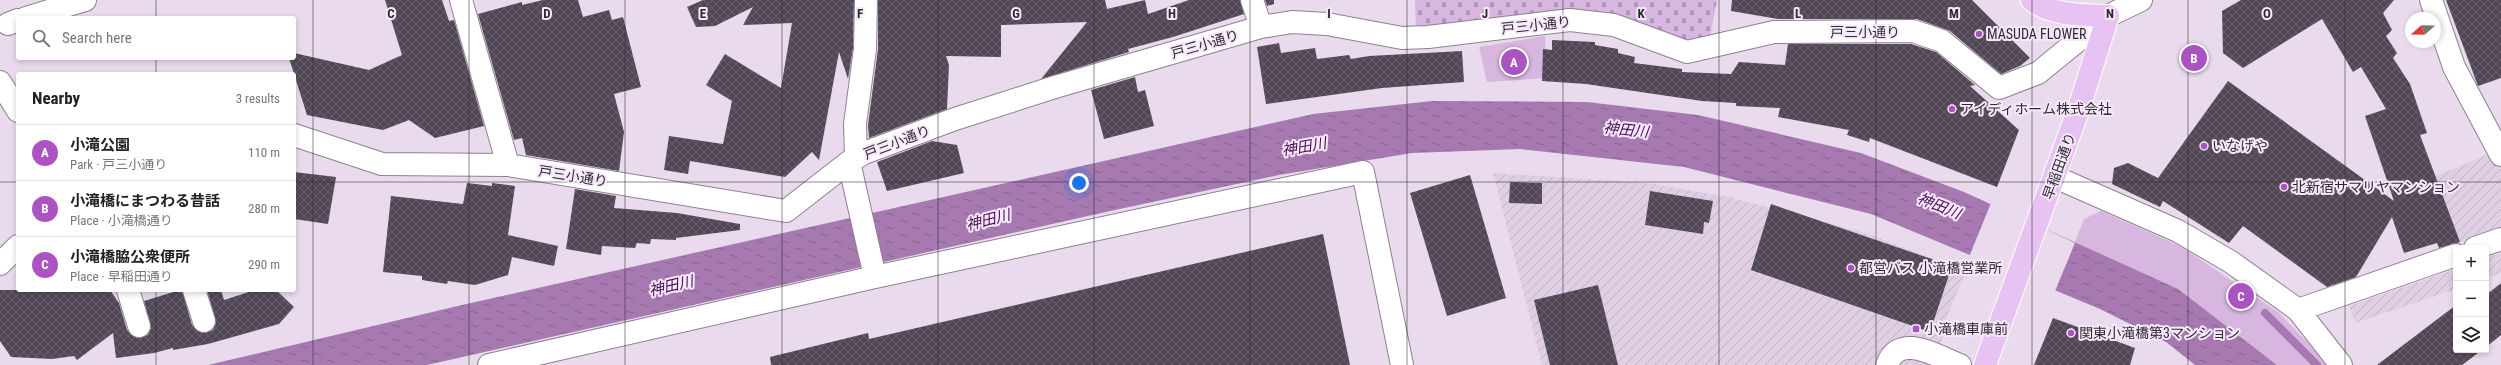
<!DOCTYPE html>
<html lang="en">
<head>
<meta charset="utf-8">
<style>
	:root { --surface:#fff; --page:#f2f2f2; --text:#222; --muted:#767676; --line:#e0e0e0; --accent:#ab54c1 }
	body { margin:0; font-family:"Roboto Condensed","Noto Sans JP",sans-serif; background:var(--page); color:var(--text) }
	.controls { position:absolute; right:12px; bottom:12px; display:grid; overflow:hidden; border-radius:4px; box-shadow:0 2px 6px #0003 }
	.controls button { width:36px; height:36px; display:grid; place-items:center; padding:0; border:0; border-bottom:1px solid var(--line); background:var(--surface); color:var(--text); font:20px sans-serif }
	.compass { position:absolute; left:2405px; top:12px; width:36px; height:36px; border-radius:50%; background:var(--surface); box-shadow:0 2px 6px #0003; rotate:250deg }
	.you { position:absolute; left:1079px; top:183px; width:14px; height:14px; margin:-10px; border:3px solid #fff; border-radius:50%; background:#1a73e8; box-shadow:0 0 0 6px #1a73e833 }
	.badge { display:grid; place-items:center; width:26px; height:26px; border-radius:50%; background:var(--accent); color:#fff; font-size:13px; font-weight:700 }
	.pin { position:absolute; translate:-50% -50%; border:2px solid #fff; box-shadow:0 1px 4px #0006 }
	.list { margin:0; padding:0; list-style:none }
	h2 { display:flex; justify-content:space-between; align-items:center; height:52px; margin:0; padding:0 16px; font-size:17px }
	h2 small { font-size:13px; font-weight:400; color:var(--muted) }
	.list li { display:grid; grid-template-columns:26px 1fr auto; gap:12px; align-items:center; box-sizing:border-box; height:56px; padding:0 16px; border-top:1px solid var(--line) }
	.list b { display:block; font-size:15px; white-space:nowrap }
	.list p { margin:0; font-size:13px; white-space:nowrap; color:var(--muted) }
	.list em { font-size:13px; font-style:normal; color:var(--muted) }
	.icon { flex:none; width:22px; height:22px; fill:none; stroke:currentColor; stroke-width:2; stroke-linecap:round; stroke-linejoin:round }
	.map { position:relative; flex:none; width:2501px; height:365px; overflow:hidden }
	.search { position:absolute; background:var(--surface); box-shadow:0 2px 6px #0003; left:16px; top:16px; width:280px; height:44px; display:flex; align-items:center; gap:10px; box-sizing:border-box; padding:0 14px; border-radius:4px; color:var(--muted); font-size:15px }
	.panel { position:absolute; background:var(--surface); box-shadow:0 2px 6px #0003; left:16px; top:72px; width:280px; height:220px; border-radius:4px }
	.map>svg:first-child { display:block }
	.industrial { fill:url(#industrial-furrows) }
	.cemetery { fill:url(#cemetery-stones) }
	.park { fill:#d7b6e0 }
	.water { fill:url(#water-ripples) }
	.pier { fill:#e9dbed }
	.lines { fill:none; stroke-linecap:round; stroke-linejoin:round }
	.stream { stroke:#a679b1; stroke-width:8 }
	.building { fill:url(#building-cross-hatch) }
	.minor-casing { stroke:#8e8091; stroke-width:24 }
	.major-casing { stroke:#fff; stroke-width:24 }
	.minor { stroke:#fff; stroke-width:22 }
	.major { stroke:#e8c2f2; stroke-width:22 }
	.grid { fill:none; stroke:#2f2a30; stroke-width:1; stroke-opacity:0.55 }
	.poi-dot { fill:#ab54c1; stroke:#f7e8fb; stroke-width:1.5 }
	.labels { text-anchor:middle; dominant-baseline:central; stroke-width:4; stroke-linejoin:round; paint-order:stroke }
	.street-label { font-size:14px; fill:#2f2a30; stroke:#f7e8fb }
	.poi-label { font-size:14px; fill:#2f2a30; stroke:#f7e8fb; text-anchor:start }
	.water-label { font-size:15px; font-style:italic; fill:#480d55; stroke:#f7e8fb }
	.grid-label { font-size:13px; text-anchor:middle; font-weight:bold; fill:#2f2a30; stroke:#f7e8fb; stroke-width:4; stroke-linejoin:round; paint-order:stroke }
</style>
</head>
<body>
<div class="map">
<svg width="2501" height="365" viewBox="0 0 2501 365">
	<defs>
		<pattern id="industrial-furrows" width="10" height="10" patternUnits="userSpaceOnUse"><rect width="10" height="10" fill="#e0cee5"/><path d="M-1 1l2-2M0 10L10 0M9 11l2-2" fill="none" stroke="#c0b1c5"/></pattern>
		<pattern id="cemetery-stones" width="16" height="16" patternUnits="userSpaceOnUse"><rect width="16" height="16" fill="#d7b6e0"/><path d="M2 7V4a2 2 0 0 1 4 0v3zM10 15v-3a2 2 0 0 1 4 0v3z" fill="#af94b6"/></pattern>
		<pattern id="water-ripples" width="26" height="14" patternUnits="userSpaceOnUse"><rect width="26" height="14" fill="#a679b1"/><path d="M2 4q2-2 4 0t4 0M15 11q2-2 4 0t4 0" fill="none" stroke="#886390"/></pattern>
		<pattern id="building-cross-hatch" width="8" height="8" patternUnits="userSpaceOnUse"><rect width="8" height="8" fill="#524756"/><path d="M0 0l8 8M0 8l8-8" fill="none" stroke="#685f6b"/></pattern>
	</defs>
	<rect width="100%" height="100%" fill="#e9dbed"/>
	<!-- industrial -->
	<path class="industrial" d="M 2491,153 L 2501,168 L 2501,228 L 2460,242 L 2434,177 Z
		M 1493,173 L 1648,183 L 1729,197 L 1865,233 L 1966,271 L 1948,314 L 1936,365 L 1542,365 Z
		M 2501,253 L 2501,273 L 2486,278 L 2486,258 Z
		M 2456,269 L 2456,289 L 2355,323 L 2349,306 Z"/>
	<!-- cemetery -->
	<path class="cemetery" d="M 1415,0 L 1717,0 L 1710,37 L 1682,41 L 1555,11 L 1416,28 Z"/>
	<!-- park -->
	<path class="park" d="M 1545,36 L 1547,78 L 1487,82 L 1479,47 Z
		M 2101,211 L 2182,247 L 2278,312 L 2329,365 L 2277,365 L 2178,289 L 2074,244 L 2084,219 Z"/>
	<!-- water -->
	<path class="water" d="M 1432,101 L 1587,102 L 1698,115 L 1861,153 L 1964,192 L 2178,289 L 2277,365 L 2195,365 L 2166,342 L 2100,309 L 1871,214 L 1684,167 L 1520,149 L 1412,153 L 1279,175 L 1101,213 L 427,365 L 208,365 L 462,305 L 1313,114 Z"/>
	<!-- pier -->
	<path class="pier" d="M 1991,203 L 2075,243 L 2055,291 L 1969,257 Z"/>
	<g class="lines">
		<!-- stream -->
		<path class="stream" d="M 2265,313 L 2317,365"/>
	</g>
	<!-- building -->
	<path class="building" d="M 385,0 L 442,0 L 449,21 L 454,20 L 484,126 L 435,138 L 409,120 L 383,130 L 307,115 L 289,58 L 294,58 L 294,53 L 369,70 L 402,55 Z
		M 543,0 L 578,0 L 583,17 L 609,10 L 612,20 L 623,17 L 641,87 L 614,94 L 624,132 L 619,171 L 526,155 L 522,138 L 514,140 L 478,14 L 522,2 L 522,5 Z
		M 703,0 L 854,0 L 853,48 L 848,79 L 839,52 L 819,160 L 812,152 L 785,177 L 690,161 L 688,174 L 664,170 L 669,136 L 723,144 L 732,101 L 706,85 L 725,54 L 781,88 L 792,23 L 743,25 L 753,7 L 715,26 L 696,27 L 687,7 Z
		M 878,0 L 1105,0 L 1107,9 L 1145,0 L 1148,14 L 1189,0 L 1240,0 L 1244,14 L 1173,37 L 1128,49 L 1129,52 L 1041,79 L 1087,22 L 1001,25 L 1001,57 L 946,56 L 949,65 L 947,109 L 869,138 L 868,125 L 878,49 Z
		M 1265,0 L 1274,0 L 1274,4 L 1267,6 Z
		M 1732,0 L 1972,0 L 2030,58 L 2020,66 L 2001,74 L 1950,31 L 1917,19 L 1778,19 L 1731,11 Z
		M 2241,0 L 2394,0 L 2383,13 L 2392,30 L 2386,36 L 2397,53 L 2393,58 L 2410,84 L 2427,133 L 2420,135 L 2460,242 L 2439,248 L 2437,243 L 2404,253 L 2392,217 L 2356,277 L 2327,287 L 2243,226 L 2229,243 L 2163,201 L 2160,207 L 2112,184 L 2114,168 L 2128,163 L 2158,178 L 2228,81 L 2394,201 L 2365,116 L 2386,109 L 2361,67 L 2353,72 L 2322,19 L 2243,68 L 2223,53 L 2222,11 Z
		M 2446,0 L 2501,0 L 2501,78 L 2478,86 Z
		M 1552,40 L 1595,42 L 1595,45 L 1618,49 L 1618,53 L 1635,57 L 1634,63 L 1682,69 L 1682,72 L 1731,74 L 1739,62 L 1785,65 L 1788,44 L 1911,44 L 1936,52 L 1975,85 L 1970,86 L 2019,130 L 1997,187 L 1870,138 L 1869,142 L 1847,135 L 1849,130 L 1778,117 L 1780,108 L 1736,106 L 1736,103 L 1702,101 L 1586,84 L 1542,81 L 1543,49 L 1552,50 Z
		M 1279,43 L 1281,53 L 1315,48 L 1317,59 L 1349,55 L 1351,59 L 1369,56 L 1462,51 L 1464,82 L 1382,88 L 1266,104 L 1257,47 Z
		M 1135,77 L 1138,92 L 1145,90 L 1154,126 L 1104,139 L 1091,90 Z
		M 932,141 L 957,145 L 964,173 L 887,191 L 877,162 Z
		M 294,172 L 336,177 L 328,224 L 294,219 Z
		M 1470,175 L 1506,298 L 1447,316 L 1410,193 Z
		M 1510,182 L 1542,183 L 1542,204 L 1509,203 Z
		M 467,183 L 492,186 L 492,183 L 515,186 L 508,235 L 558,246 L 554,266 L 512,257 L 508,275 L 475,285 L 448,281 L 447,284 L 422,280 L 422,276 L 383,272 L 391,196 L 463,204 Z
		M 575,189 L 616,196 L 614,208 L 677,213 L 740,224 L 740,230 L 676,238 L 676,240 L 651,239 L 650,244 L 637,243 L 635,248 L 602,246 L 601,255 L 566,249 Z
		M 1650,191 L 1713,201 L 1709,223 L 1704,222 L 1703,234 L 1645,225 Z
		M 1771,204 L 1952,266 L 1930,332 L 1751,270 Z
		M 1323,234 L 1350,365 L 771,365 L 770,357 L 868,333 L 869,339 Z
		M 2501,283 L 2501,335 L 2486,347 L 2486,295 Z
		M 1598,285 L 1618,365 L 1550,365 L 1534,300 Z
		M 0,290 L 110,290 L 119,303 L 127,330 L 137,338 L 148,335 L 151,328 L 144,301 L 180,290 L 182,290 L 192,325 L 202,333 L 213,330 L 216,323 L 207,290 L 221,290 L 224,300 L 255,290 L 276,290 L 294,307 L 279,324 L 208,344 L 173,350 L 173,348 L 154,353 L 116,358 L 113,333 L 77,360 L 74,356 L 52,359 L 11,357 L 0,341 Z
		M 2456,305 L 2456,350 L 2482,350 L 2462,365 L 2377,365 Z
		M 2053,318 L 2135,348 L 2130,365 L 2034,365 Z"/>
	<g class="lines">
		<!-- minor casing -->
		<g class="minor-casing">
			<path id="minor" d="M 461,0 L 508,165
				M 1252,0 L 1261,27
				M 2431,0 L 2454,67 L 2501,155
				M 26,18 L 85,0
				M 8,24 L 18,20
				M 0,82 L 18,111
				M 294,135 L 382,164 L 508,165 L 786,211 L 849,162 L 864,153 L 955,119 L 1055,87 L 1261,27 L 1292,22 L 1327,24 L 1402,38 L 1428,37 L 1570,20 L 1614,25 L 1687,52 L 1774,32 L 1913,31 L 1942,41 L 1999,88 L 2038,73 L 2108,16 L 2141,0
				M 856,158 L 855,124 L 865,49 L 866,0
				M 849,162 L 875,277
				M 2055,177 L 2178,231 L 2231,262 L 2298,310 L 2341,365
				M 2475,248 L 2501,239
				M 0,264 L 18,246
				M 128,290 L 139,326
				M 194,290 L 204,321
				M 2298,310 L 2456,255
				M 489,365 L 875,277 L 1363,172 L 1402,365
				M 1887,365 C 1899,331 1938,357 1960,365"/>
		</g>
		<!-- major casing -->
		<g class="major-casing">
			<path id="major" d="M 1985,365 L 2078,111 L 2108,16 C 2084,15 2052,16 2032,0"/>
		</g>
		<!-- minor -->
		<use href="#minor" class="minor"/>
		<!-- major -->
		<use href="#major" class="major"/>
	</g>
	<!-- grid -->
	<path class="grid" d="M 156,0 L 156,18M 313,0 L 313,365M 469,0 L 469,365M 625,0 L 625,365M 782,0 L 782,365M 938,0 L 938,365M 1094,0 L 1094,365M 1250,0 L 1250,365M 1407,0 L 1407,365M 1563,0 L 1563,365M 1719,0 L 1719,365M 1876,0 L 1876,365M 2032,0 L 2032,365M 2188,0 L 2188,365M 2345,0 L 2345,365M 156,58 L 156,74M 0,182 L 18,182M 294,182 L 2501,182M 156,290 L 156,365"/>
	<!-- markers -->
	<g class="poi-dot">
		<circle cx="1979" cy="34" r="4"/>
		<circle cx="1952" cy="109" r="4"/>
		<circle cx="2204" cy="146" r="4"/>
		<circle cx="2284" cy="187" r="4"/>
		<circle cx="1851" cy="268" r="4"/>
		<rect x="1912" y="325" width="8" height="8" rx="2"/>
		<circle cx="2071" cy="333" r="4"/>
	</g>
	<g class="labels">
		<!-- street labels -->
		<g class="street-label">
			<text transform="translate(1536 25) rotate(-6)">戸三小通り</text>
			<text x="1865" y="32">戸三小通り</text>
			<text transform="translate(1205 44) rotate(-16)">戸三小通り</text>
			<text transform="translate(897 142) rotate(-21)">戸三小通り</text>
			<text transform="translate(2059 166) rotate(-70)">早稲田通り</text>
			<text transform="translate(573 176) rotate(9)">戸三小通り</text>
		</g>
		<!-- poi labels -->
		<g class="poi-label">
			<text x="1987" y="34">MASUDA FLOWER</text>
			<text x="1960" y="109">アイディホーム株式会社</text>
			<text x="2212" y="146">いなげや</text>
			<text x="2292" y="187">北新宿サマリヤマンション</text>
			<text x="1859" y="268">都営バス 小滝橋営業所</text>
			<text x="1924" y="329">小滝橋車庫前</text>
			<text x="2079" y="333">関東小滝橋第3マンション</text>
		</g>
		<!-- water labels -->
		<g class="water-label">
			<text transform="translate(1626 130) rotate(6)">神田川</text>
			<text transform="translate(1304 147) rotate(-10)">神田川</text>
			<text transform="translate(1939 206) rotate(22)">神田川</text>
			<text transform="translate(988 220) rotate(-14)">神田川</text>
			<text transform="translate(671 286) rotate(-13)">神田川</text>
		</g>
	</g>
	<g class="grid-label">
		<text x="391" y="18">C</text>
		<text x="547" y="18">D</text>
		<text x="703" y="18">E</text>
		<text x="860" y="18">F</text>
		<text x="1016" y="18">G</text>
		<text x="1172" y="18">H</text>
		<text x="1329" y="18">I</text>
		<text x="1485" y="18">J</text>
		<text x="1641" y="18">K</text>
		<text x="1798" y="18">L</text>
		<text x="1954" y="18">M</text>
		<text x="2110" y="18">N</text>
		<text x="2267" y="18">O</text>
	</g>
</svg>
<div class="controls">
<button>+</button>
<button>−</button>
<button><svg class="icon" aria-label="layers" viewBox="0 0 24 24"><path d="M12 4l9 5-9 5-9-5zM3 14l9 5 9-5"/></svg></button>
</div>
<svg class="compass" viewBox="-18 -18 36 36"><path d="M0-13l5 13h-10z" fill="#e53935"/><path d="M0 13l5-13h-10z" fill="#767676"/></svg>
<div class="you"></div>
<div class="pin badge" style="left:1514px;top:62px">A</div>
<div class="pin badge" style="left:2194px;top:58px">B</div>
<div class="pin badge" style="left:2241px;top:296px">C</div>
<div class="search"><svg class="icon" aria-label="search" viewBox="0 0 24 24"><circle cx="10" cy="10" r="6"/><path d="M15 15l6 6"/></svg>Search here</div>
<section class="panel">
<h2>Nearby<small>3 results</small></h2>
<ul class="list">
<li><span class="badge">A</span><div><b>小滝公園</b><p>Park · 戸三小通り</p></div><em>110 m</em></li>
<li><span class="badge">B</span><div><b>小滝橋にまつわる昔話</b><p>Place · 小滝橋通り</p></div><em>280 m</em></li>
<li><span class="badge">C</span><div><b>小滝橋脇公衆便所</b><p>Place · 早稲田通り</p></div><em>290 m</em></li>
</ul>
</section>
</div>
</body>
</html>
